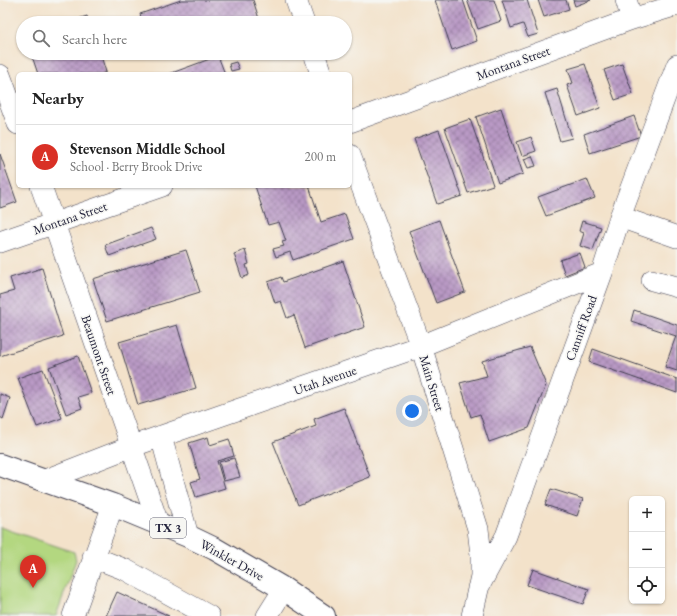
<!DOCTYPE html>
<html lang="en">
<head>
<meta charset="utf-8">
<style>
	:root { --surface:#fff; --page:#f6f6f6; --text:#222; --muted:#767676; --line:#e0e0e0; --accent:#d93025 }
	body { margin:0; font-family:"EB Garamond",serif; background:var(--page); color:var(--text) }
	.controls { position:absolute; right:12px; bottom:12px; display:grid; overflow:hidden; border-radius:6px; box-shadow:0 1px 3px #0004 }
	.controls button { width:36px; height:36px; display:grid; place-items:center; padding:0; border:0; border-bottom:1px solid var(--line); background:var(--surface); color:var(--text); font:20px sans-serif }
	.you { position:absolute; left:412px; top:411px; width:14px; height:14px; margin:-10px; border:3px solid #fff; border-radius:50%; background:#1a73e8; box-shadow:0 0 0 6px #1a73e833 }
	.badge { display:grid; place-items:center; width:26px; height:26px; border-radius:50%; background:var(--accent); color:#fff; font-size:13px; font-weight:700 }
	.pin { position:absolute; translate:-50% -33px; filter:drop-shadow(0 1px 2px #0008) }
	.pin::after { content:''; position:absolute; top:21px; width:14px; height:12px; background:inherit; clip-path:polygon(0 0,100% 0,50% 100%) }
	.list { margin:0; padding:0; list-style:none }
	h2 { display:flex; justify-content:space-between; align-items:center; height:52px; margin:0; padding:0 16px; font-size:17px }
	h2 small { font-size:13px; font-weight:400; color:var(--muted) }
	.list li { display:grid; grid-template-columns:26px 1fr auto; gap:12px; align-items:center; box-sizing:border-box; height:64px; padding:0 16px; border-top:1px solid var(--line) }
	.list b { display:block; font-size:15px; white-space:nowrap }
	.list p { margin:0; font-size:13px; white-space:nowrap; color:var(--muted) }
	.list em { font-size:13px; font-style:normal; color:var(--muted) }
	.icon { flex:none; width:22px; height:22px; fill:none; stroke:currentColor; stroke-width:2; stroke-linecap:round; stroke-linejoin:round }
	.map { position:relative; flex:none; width:677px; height:616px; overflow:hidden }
	.search { position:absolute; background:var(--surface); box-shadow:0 1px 3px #0004; left:16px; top:16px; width:336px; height:44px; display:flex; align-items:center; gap:10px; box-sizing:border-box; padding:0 14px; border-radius:22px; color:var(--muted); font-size:15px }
	.panel { position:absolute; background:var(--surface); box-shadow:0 1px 3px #0004; left:16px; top:72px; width:336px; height:116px; border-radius:6px }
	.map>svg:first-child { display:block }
	.green { fill:#b3d780; stroke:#6a7c5e }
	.building { fill:url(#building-cross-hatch) }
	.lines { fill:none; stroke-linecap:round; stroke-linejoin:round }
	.minor-casing { stroke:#413f50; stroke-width:22 }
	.major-casing { stroke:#413f50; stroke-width:24 }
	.minor { stroke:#fff; stroke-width:21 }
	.major { stroke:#fff; stroke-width:22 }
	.labels { text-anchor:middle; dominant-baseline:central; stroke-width:3; stroke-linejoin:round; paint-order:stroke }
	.shield { fill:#f6f6f2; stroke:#626272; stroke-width:1 }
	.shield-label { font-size:12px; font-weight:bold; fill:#22223b }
	.street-label { font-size:13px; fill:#22223b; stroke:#f6f6f2 }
</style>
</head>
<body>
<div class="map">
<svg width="677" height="616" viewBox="0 0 677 616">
	<defs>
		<pattern id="building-cross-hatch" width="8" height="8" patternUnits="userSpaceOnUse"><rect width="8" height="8" fill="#b99ac5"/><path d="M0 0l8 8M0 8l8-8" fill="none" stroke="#967da1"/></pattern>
	</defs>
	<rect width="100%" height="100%" fill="#f6f6f2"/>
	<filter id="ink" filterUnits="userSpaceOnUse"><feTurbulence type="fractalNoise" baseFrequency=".025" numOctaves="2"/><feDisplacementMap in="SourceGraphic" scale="8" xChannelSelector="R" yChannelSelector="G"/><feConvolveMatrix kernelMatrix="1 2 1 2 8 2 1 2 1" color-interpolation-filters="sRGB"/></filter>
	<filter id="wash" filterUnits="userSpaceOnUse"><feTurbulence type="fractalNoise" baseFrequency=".012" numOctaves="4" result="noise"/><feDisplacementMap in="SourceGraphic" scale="16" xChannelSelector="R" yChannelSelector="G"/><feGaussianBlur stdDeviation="0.9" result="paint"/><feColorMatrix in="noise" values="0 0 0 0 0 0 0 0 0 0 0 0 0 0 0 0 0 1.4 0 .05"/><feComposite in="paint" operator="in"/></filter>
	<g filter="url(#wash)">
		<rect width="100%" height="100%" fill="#f3e2ca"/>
		<!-- green -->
		<path class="green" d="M 0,527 L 74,552 L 76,560 L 56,616 L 0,616 Z"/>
		<g id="blocks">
			<!-- building -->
			<path class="building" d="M 181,0 L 253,0 L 260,22 L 143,23 L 140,14 Z
				M 435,0 L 463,0 L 477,41 L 452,50 Z
				M 467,0 L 494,0 L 501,21 L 478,29 Z
				M 502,0 L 527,0 L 538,34 L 528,37 L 523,24 L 511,28 Z
				M 538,0 L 566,0 L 569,9 L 544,17 Z
				M 573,0 L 591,0 L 575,6 Z
				M 87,16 L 89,23 L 66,23 Z
				M 31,53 L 100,53 L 106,72 L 101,74 L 38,74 Z
				M 218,56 L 225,74 L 169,74 Z
				M 236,62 L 239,69 L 231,71 L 229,64 Z
				M 585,64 L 600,108 L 578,116 L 567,85 L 573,83 L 568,69 Z
				M 622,64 L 633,94 L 615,100 L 604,70 Z
				M 557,89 L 572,138 L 560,141 L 545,93 Z
				M 501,108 L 523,174 L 498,183 L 476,117 Z
				M 634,116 L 641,136 L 590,153 L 584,134 Z
				M 470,119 L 493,185 L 468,193 L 445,128 Z
				M 439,130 L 462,196 L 437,204 L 414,139 Z
				M 531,137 L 536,151 L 522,156 L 517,142 Z
				M 0,154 L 17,202 L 0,208 Z
				M 532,156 L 536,166 L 528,168 L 524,159 Z
				M 587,179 L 595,198 L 546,216 L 538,197 Z
				M 255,186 L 309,186 L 321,222 L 345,214 L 354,239 L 293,260 L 290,252 L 276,257 L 273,249 L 284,246 L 282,242 L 286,241 L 279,222 L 268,225 Z
				M 439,220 L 465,292 L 436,303 L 409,231 Z
				M 582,221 L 601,227 L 593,250 L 580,246 L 584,233 L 579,231 Z
				M 151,228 L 156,239 L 109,256 L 105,245 Z
				M 186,250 L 200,292 L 107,321 L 93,279 Z
				M 245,250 L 249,264 L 246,265 L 249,275 L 242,278 L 234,254 Z
				M 580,253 L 585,267 L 565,275 L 560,260 Z
				M 343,261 L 365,327 L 305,348 L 294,315 L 287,318 L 281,301 L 275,303 L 268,282 L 281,277 L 283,282 Z
				M 42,268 L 63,336 L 0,356 L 0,295 L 14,291 L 10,278 Z
				M 634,310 L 677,325 L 677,371 L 665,367 L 676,336 L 631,321 Z
				M 177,325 L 196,388 L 138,405 L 119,342 Z
				M 530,347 L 546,385 L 529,428 L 489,442 L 480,414 L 471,417 L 460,383 L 487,376 L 482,361 Z
				M 593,349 L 677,379 L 677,393 L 589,362 Z
				M 78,356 L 91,393 L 78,397 L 82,408 L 66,414 L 49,367 Z
				M 43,369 L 62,418 L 37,427 L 18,378 Z
				M 0,394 L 10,398 L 3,419 L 0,417 Z
				M 344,408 L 370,477 L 298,505 L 273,442 L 316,426 L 314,419 Z
				M 208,437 L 210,445 L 229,439 L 234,456 L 217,461 L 225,488 L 196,497 L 191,482 L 200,479 L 189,443 Z
				M 234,458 L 240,477 L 224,481 L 219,462 Z
				M 551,489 L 583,499 L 577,516 L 545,505 Z
				M 533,569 L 589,589 L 583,604 L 527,585 Z
				M 117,592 L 169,616 L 106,616 Z"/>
		</g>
	</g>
	<g filter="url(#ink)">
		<use href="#blocks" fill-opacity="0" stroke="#413f50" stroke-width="1"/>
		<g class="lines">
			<!-- minor casing -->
			<g class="minor-casing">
				<path id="minor" d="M 296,0 L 304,23
					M 626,0 L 632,19
					M 314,53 L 321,74
					M 0,75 L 18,124
					M 350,122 L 632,19 L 677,5
					M 350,155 L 421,346 L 478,529 L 481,555 L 481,576 L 472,616
					M 41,186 L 158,523
					M 620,217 L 677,237
					M 0,242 L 162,186
					M 652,280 L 677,287
					M 161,436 L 188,536
					M 45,480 L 130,447 L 421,346 L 602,273
					M 93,557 L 126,570 L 209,616
					M 478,588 L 506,536 L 602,273 L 620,217 L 677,65
					M 73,616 L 113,505
					M 267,616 L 284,589"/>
			</g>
			<!-- major casing -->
			<g class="major-casing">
				<path id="major" d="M 0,465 L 113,505 L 188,536 L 215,549 L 284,589 L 324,616"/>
			</g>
			<!-- minor -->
			<use href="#minor" class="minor"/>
			<!-- major -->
			<use href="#major" class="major"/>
		</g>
	</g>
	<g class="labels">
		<!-- shield labels -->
		<rect class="shield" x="150" y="518" width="36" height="20" rx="3"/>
		<g class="shield-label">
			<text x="168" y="528">TX 3</text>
		</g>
		<!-- street labels -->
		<g class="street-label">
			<text transform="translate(513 63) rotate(-20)">Montana Street</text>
			<text transform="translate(70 218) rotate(-19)">Montana Street</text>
			<text transform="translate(581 328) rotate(-70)">Canniff Road</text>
			<text transform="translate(99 355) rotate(71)">Beaumont Street</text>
			<text transform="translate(325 380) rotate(-19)">Utah Avenue</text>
			<text transform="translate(432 383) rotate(73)">Main Street</text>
			<text transform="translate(232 560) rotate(29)">Winkler Drive</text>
		</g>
	</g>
</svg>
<div class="controls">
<button>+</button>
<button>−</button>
<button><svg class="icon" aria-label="locate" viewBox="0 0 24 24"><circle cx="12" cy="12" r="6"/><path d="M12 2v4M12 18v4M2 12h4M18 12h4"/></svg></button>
</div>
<div class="you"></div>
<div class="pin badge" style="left:33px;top:588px">A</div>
<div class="search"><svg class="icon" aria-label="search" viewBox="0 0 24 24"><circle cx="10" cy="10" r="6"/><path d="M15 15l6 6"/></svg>Search here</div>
<section class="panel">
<h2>Nearby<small></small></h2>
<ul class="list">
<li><span class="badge">A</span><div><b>Stevenson Middle School</b><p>School · Berry Brook Drive</p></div><em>200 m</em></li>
</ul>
</section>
</div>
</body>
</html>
